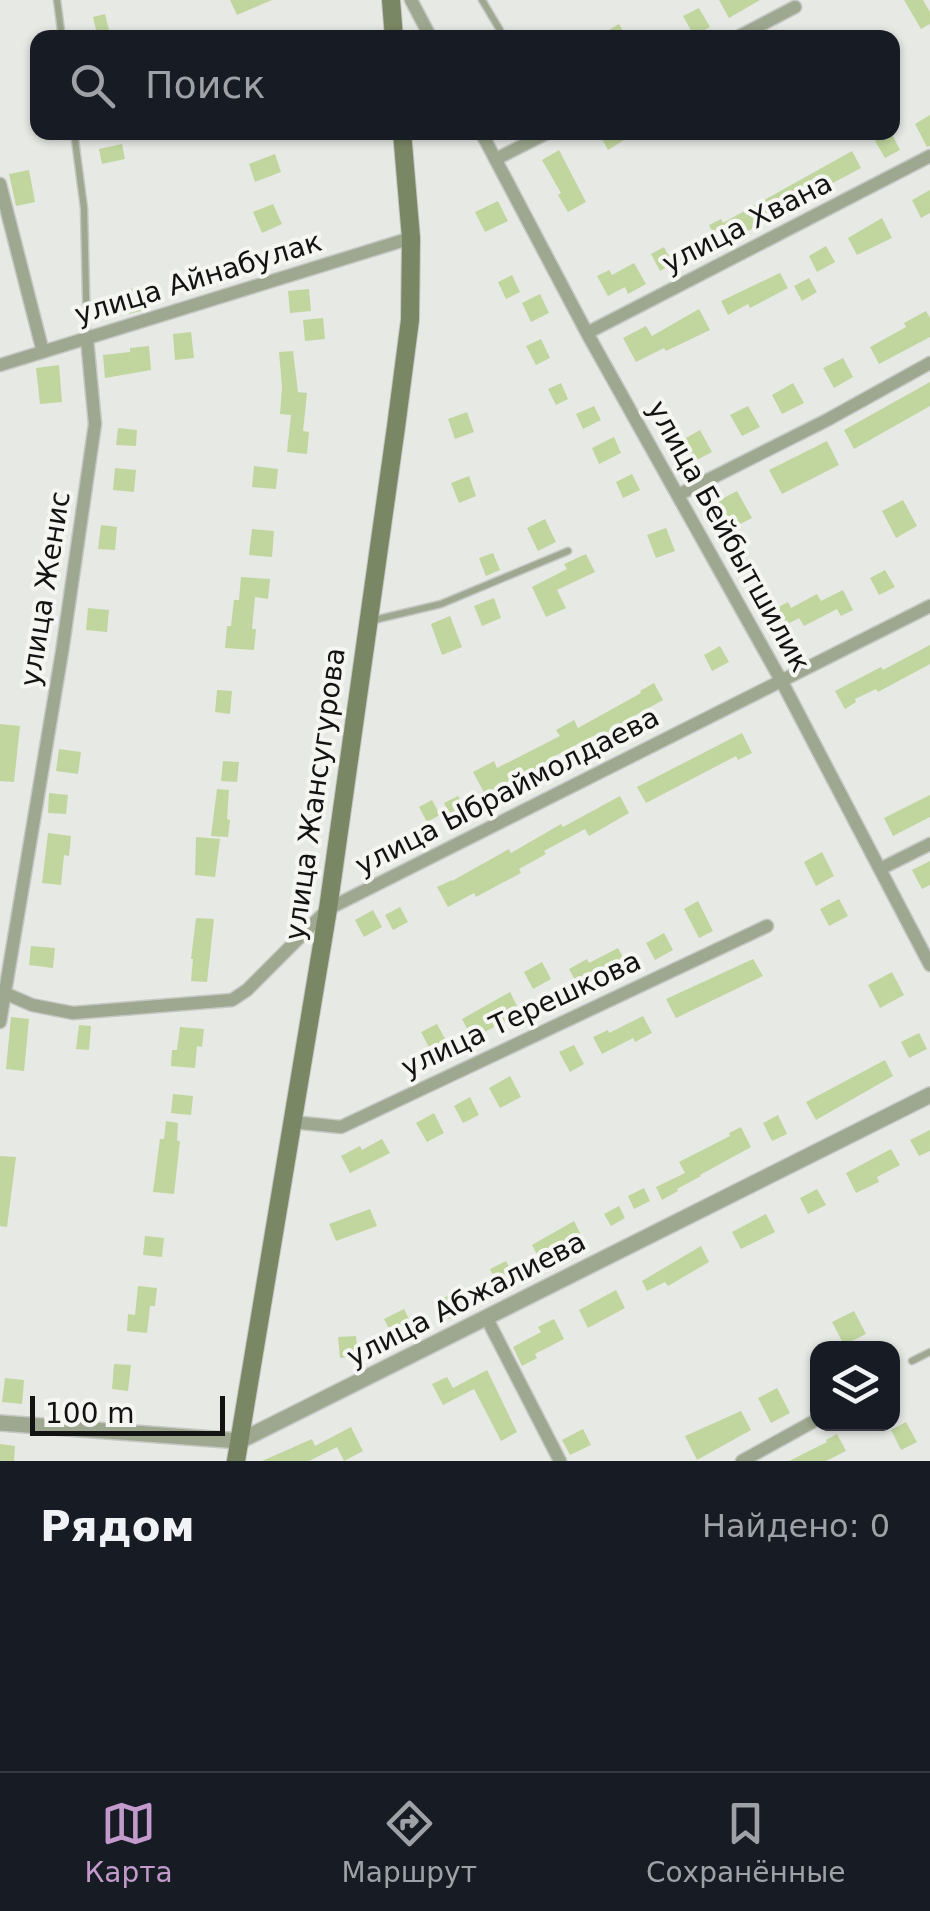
<!DOCTYPE html>
<html lang="ru">
<head>
<meta charset="utf-8">
<style>
	:root { --surface:#171b24; --page:#242831; --text:#f1f3f6; --muted:#9ea1a6; --line:#363941; --accent:#c29acc }
	body { margin:0; font-family:"DejaVu Sans",sans-serif; background:var(--page); color:var(--text) }
	.controls { position:absolute; right:30px; bottom:30px; display:grid; overflow:hidden; border-radius:20px; box-shadow:0 2px 8px #0004 }
	.controls button { width:90px; height:90px; display:grid; place-items:center; padding:0; border:0; border-bottom:2px solid var(--line); background:var(--surface); color:var(--text); font:50px sans-serif }
	.scale { position:absolute; left:30px; bottom:25px; width:195px; box-sizing:border-box; padding-left:10px; border:5px solid #121312; border-top:0; font-size:28px; line-height:35px; white-space:nowrap; color:#121312; -webkit-text-stroke:8px #f5f6f2; paint-order:stroke }
	.list { margin:0; padding:0; list-style:none }
	h2 { display:flex; justify-content:space-between; align-items:center; height:130px; margin:0; padding:0 40px; font-size:42px }
	h2 small { font-size:32px; font-weight:400; color:var(--muted) }
	.icon { flex:none; width:55px; height:55px; fill:none; stroke:currentColor; stroke-width:2; stroke-linecap:round; stroke-linejoin:round }
	.map { position:relative; flex:none; width:930px; height:1461px; overflow:hidden }
	.search { position:absolute; background:var(--surface); box-shadow:0 2px 8px #0004; left:30px; right:30px; top:30px; height:110px; display:flex; align-items:center; gap:25px; box-sizing:border-box; padding:0 35px; border-radius:20px; color:var(--muted); font-size:38px }
	.sheet { height:310px; background:var(--surface) }
	nav { display:flex; justify-content:space-around; align-items:center; box-sizing:border-box; height:140px; border-top:2px solid var(--line); background:var(--surface); font-size:28px; color:var(--muted) }
	nav a { display:grid; justify-items:center; gap:5px }
	nav .on { color:var(--accent) }
	.map>svg:first-child { display:block }
	.building { fill:#c0d69e }
	.lines { fill:none; stroke-linecap:round; stroke-linejoin:round }
	.service-casing { stroke:#c5c7c3; stroke-width:9 }
	.minor-casing { stroke:#c5c7c3; stroke-width:15 }
	.tertiary-casing { stroke:#c5c7c3; stroke-width:18 }
	.secondary-casing { stroke:#c5c7c3; stroke-width:20 }
	.service { stroke:#9ea78f; stroke-width:6 }
	.minor { stroke:#9ea78f; stroke-width:12 }
	.tertiary { stroke:#9ea78f; stroke-width:15 }
	.secondary { stroke:#7a8764; stroke-width:18 }
	.labels { text-anchor:middle; dominant-baseline:central; stroke-width:8; stroke-linejoin:round; paint-order:stroke }
	.street-label { font-size:28px; fill:#121312; stroke:#f5f6f2 }
</style>
</head>
<body>
<div class="map">
<svg width="930" height="1461" viewBox="0 0 930 1461">
	<rect width="100%" height="100%" fill="#e7e9e5"/>
	<!-- building -->
	<path class="building" d="M 230,0 L 272,0 L 237,15 Z
		M 719,0 L 760,0 L 729,18 Z
		M 904,0 L 923,0 L 930,12 L 930,24 L 921,29 Z
		M 699,8 L 710,27 L 694,36 L 683,16 Z
		M 105,14 L 111,38 L 98,38 L 93,17 Z
		M 619,24 L 627,38 L 596,38 Z
		M 930,115 L 930,146 L 927,147 L 915,124 Z
		M 598,132 L 619,132 L 624,140 L 608,150 Z
		M 891,132 L 900,150 L 885,158 L 875,141 Z
		M 122,144 L 125,159 L 102,164 L 99,149 Z
		M 559,150 L 586,202 L 568,212 L 558,195 L 561,193 L 542,160 Z
		M 852,151 L 861,168 L 831,184 L 833,187 L 821,194 L 818,189 L 777,211 L 779,215 L 766,222 L 744,233 L 742,229 L 707,249 L 709,253 L 691,263 L 687,256 L 660,271 L 651,254 L 664,247 L 668,255 L 712,231 L 709,225 L 721,219 L 723,223 Z
		M 275,154 L 281,172 L 255,182 L 249,164 Z
		M 29,170 L 35,202 L 16,206 L 9,174 Z
		M 930,190 L 930,213 L 921,218 L 912,200 Z
		M 498,201 L 508,221 L 485,232 L 475,212 Z
		M 273,204 L 282,224 L 262,233 L 253,212 Z
		M 882,218 L 892,238 L 857,255 L 848,238 Z
		M 826,246 L 835,262 L 817,272 L 809,256 Z
		M 634,263 L 646,284 L 628,294 L 625,287 L 608,296 L 597,276 L 609,270 L 612,275 Z
		M 780,273 L 788,288 L 750,308 L 748,304 L 728,315 L 721,301 Z
		M 512,275 L 520,292 L 506,299 L 498,282 Z
		M 809,278 L 817,292 L 802,301 L 794,286 Z
		M 141,286 L 148,309 L 129,314 L 122,292 Z
		M 309,289 L 311,311 L 290,313 L 288,291 Z
		M 540,294 L 549,313 L 531,322 L 522,303 Z
		M 699,309 L 710,330 L 666,351 L 664,348 L 636,362 L 623,338 L 646,326 L 652,336 Z
		M 926,311 L 930,318 L 930,337 L 879,364 L 870,347 L 906,327 L 904,323 Z
		M 323,318 L 325,339 L 305,341 L 303,320 Z
		M 191,332 L 194,358 L 175,360 L 173,334 Z
		M 541,339 L 550,358 L 536,365 L 526,346 Z
		M 149,346 L 151,370 L 105,378 L 103,355 L 130,352 L 130,348 Z
		M 293,351 L 298,392 L 307,393 L 303,431 L 309,432 L 307,454 L 287,452 L 291,415 L 280,414 L 282,387 L 279,352 Z
		M 843,358 L 853,377 L 834,388 L 823,368 Z
		M 59,365 L 62,402 L 40,404 L 36,368 Z
		M 930,382 L 930,406 L 854,449 L 844,430 Z
		M 561,383 L 568,399 L 556,405 L 548,389 Z
		M 793,383 L 804,403 L 782,414 L 772,395 Z
		M 594,406 L 601,420 L 583,429 L 576,414 Z
		M 748,406 L 760,427 L 742,436 L 730,415 Z
		M 467,412 L 474,432 L 455,439 L 448,419 Z
		M 118,428 L 137,430 L 136,446 L 116,445 Z
		M 700,430 L 712,452 L 689,464 L 677,443 Z
		M 614,437 L 621,453 L 599,464 L 592,448 Z
		M 827,441 L 839,465 L 782,494 L 769,470 Z
		M 254,466 L 278,469 L 276,489 L 252,487 Z
		M 115,468 L 136,470 L 134,492 L 113,490 Z
		M 632,474 L 640,490 L 623,498 L 616,482 Z
		M 469,476 L 476,496 L 459,503 L 451,483 Z
		M 737,491 L 752,518 L 732,528 L 718,501 Z
		M 903,500 L 917,526 L 896,538 L 882,511 Z
		M 65,511 L 68,521 L 49,526 L 47,515 Z
		M 545,519 L 556,542 L 538,551 L 527,528 Z
		M 101,525 L 117,527 L 115,550 L 98,549 Z
		M 666,528 L 675,551 L 656,558 L 647,535 Z
		M 252,529 L 274,531 L 272,557 L 249,555 Z
		M 493,553 L 500,570 L 486,576 L 479,558 Z
		M 586,554 L 595,572 L 557,590 L 566,608 L 546,617 L 532,587 L 567,569 L 564,564 Z
		M 52,566 L 55,577 L 35,582 L 33,571 Z
		M 885,570 L 895,587 L 879,595 L 870,578 Z
		M 241,577 L 270,579 L 268,599 L 255,597 L 252,629 L 256,629 L 254,650 L 225,648 L 227,626 L 231,626 L 234,600 L 239,600 Z
		M 843,590 L 853,610 L 841,616 L 837,609 L 804,626 L 799,618 L 782,627 L 773,610 L 788,602 L 791,608 L 817,594 L 821,601 Z
		M 494,598 L 501,618 L 482,626 L 474,606 Z
		M 88,608 L 109,610 L 107,632 L 86,630 Z
		M 450,616 L 462,647 L 442,655 L 431,624 Z
		M 930,645 L 930,664 L 878,692 L 876,689 L 855,699 L 856,702 L 845,709 L 835,691 L 881,667 L 883,670 Z
		M 720,646 L 729,662 L 712,671 L 704,655 Z
		M 654,683 L 663,700 L 634,716 L 637,722 L 595,741 L 593,736 L 555,756 L 557,760 L 506,785 L 507,787 L 487,798 L 473,772 L 494,761 L 497,768 L 560,736 L 556,730 L 574,720 L 578,728 L 641,693 L 640,691 Z
		M 217,690 L 232,691 L 230,714 L 215,712 Z
		M 0,724 L 20,726 L 14,782 L 0,781 Z
		M 742,733 L 752,753 L 738,760 L 736,756 L 646,803 L 637,787 Z
		M 59,749 L 81,752 L 78,774 L 56,771 Z
		M 223,761 L 239,762 L 237,782 L 221,781 Z
		M 217,789 L 229,790 L 227,819 L 230,820 L 228,837 L 211,836 Z
		M 49,793 L 68,795 L 66,814 L 48,813 Z
		M 930,795 L 930,817 L 893,836 L 884,818 Z
		M 458,796 L 465,809 L 451,817 L 444,803 Z
		M 620,796 L 629,813 L 589,836 L 585,829 L 544,851 L 546,854 L 519,869 L 521,873 L 476,897 L 474,893 L 448,907 L 437,887 L 452,880 L 452,881 L 509,849 L 511,853 L 561,824 L 563,827 Z
		M 432,800 L 440,815 L 427,822 L 419,807 Z
		M 48,833 L 71,836 L 69,856 L 64,855 L 61,885 L 42,883 Z
		M 196,837 L 220,839 L 215,877 L 195,875 Z
		M 822,852 L 834,876 L 816,886 L 804,862 Z
		M 930,861 L 930,885 L 922,889 L 912,870 Z
		M 839,899 L 848,916 L 829,926 L 820,909 Z
		M 698,901 L 713,931 L 699,938 L 684,909 Z
		M 400,907 L 408,922 L 393,930 L 385,915 Z
		M 373,910 L 382,927 L 364,937 L 355,920 Z
		M 196,918 L 214,919 L 207,982 L 191,981 L 193,959 L 191,959 Z
		M 664,933 L 673,950 L 655,960 L 646,943 Z
		M 31,946 L 55,948 L 53,968 L 29,965 Z
		M 618,948 L 630,970 L 612,980 L 610,976 L 581,991 L 569,969 L 587,959 L 589,963 Z
		M 753,959 L 763,976 L 676,1018 L 666,999 Z
		M 542,962 L 551,979 L 533,989 L 524,972 Z
		M 892,972 L 904,995 L 880,1008 L 868,985 Z
		M 510,992 L 521,1014 L 472,1038 L 462,1019 Z
		M 643,1016 L 652,1033 L 635,1042 L 633,1038 L 602,1054 L 593,1037 L 608,1030 L 609,1033 Z
		M 11,1017 L 29,1019 L 24,1071 L 6,1069 Z
		M 437,1024 L 449,1046 L 433,1055 L 421,1032 Z
		M 79,1025 L 91,1026 L 89,1050 L 76,1049 Z
		M 180,1027 L 204,1029 L 202,1047 L 197,1046 L 195,1068 L 171,1066 L 172,1050 L 177,1050 Z
		M 919,1033 L 927,1049 L 909,1058 L 901,1042 Z
		M 574,1045 L 584,1064 L 570,1072 L 559,1052 Z
		M 885,1060 L 893,1076 L 816,1120 L 806,1102 Z
		M 510,1076 L 521,1097 L 500,1108 L 489,1088 Z
		M 173,1094 L 193,1096 L 191,1115 L 171,1113 Z
		M 470,1097 L 479,1115 L 463,1123 L 454,1106 Z
		M 434,1113 L 444,1133 L 427,1142 L 416,1123 Z
		M 778,1115 L 787,1134 L 772,1141 L 763,1123 Z
		M 166,1121 L 178,1123 L 177,1141 L 180,1141 L 174,1194 L 153,1192 L 160,1139 L 164,1139 Z
		M 741,1127 L 751,1147 L 700,1175 L 701,1176 L 677,1189 L 678,1191 L 662,1200 L 656,1187 L 685,1173 L 679,1162 L 730,1136 L 729,1133 Z
		M 930,1130 L 930,1151 L 919,1156 L 910,1140 Z
		M 382,1139 L 390,1153 L 350,1173 L 341,1156 L 360,1146 L 362,1150 Z
		M 891,1149 L 900,1165 L 877,1177 L 879,1182 L 856,1193 L 846,1173 Z
		M 0,1156 L 16,1157 L 7,1227 L 0,1226 Z
		M 644,1188 L 650,1201 L 634,1209 L 628,1196 Z
		M 817,1189 L 826,1205 L 808,1214 L 800,1198 Z
		M 619,1206 L 625,1218 L 611,1226 L 604,1214 Z
		M 370,1209 L 377,1226 L 336,1241 L 329,1224 Z
		M 766,1214 L 775,1232 L 741,1249 L 732,1232 Z
		M 574,1221 L 583,1239 L 541,1262 L 532,1245 Z
		M 145,1236 L 164,1238 L 162,1257 L 143,1255 Z
		M 701,1246 L 709,1262 L 668,1286 L 665,1282 L 647,1291 L 642,1281 Z
		M 506,1261 L 514,1276 L 497,1284 L 490,1269 Z
		M 138,1286 L 157,1288 L 155,1306 L 150,1306 L 147,1333 L 127,1331 L 128,1314 L 135,1315 Z
		M 616,1290 L 625,1308 L 588,1328 L 579,1310 Z
		M 456,1292 L 466,1311 L 449,1319 L 439,1300 Z
		M 404,1309 L 418,1337 L 399,1348 L 384,1319 Z
		M 854,1311 L 866,1334 L 844,1345 L 832,1322 Z
		M 554,1319 L 564,1339 L 535,1354 L 537,1358 L 522,1366 L 513,1347 L 541,1332 L 538,1327 Z
		M 356,1336 L 358,1357 L 340,1358 L 338,1337 Z
		M 114,1364 L 131,1365 L 128,1391 L 112,1389 Z
		M 487,1370 L 517,1432 L 501,1441 L 474,1389 L 443,1405 L 432,1384 L 447,1377 L 453,1388 Z
		M 5,1378 L 24,1380 L 22,1404 L 2,1402 Z
		M 777,1388 L 790,1413 L 771,1423 L 758,1398 Z
		M 741,1411 L 751,1430 L 697,1460 L 685,1436 Z
		M 906,1422 L 917,1442 L 901,1450 L 891,1430 Z
		M 351,1427 L 363,1451 L 344,1461 L 337,1447 L 309,1461 L 262,1461 L 312,1439 L 315,1446 Z
		M 583,1429 L 591,1445 L 570,1455 L 562,1440 Z
		M 837,1434 L 846,1451 L 826,1461 L 789,1461 L 827,1442 L 826,1440 Z
		M 0,1444 L 15,1446 L 14,1461 L 0,1461 Z"/>
	<g class="lines">
		<!-- service casing -->
		<g class="service-casing">
			<path id="service" d="M 57,0 L 62,38
				M 482,0 L 500,30 L 499,38
				M 74,132 L 84,208 L 87,336
				M 370,621 L 441,604 L 568,551
				M 912,1361 L 930,1352"/>
		</g>
		<!-- minor casing -->
		<g class="minor-casing">
			<path id="minor" d="M 411,0 L 431,38
				M 736,38 L 795,7
				M 481,132 L 587,333 L 782,682 L 930,965
				M 496,159 L 549,132
				M 0,184 L 43,352
				M 587,333 L 930,156
				M 0,365 L 411,238
				M 678,495 L 827,420 L 930,363
				M 880,869 L 930,844
				M 0,991 L 32,1005 L 73,1013 L 232,1000 L 247,990 L 328,909 L 930,606
				M 0,1022 L 62,652 L 95,424 L 87,339
				M 292,1122 L 341,1127 L 767,926
				M 486,1317 L 560,1461
				M 742,1461 L 818,1419"/>
		</g>
		<!-- tertiary casing -->
		<g class="tertiary-casing">
			<path id="tertiary" d="M 0,1423 L 240,1441 L 930,1095"/>
		</g>
		<!-- secondary casing -->
		<g class="secondary-casing">
			<path id="secondary" d="M 391,0 L 394,38
				M 236,1461 L 328,909 L 396,427 L 410,320 L 411,238 L 402,132"/>
		</g>
		<!-- service -->
		<use href="#service" class="service"/>
		<!-- minor -->
		<use href="#minor" class="minor"/>
		<!-- tertiary -->
		<use href="#tertiary" class="tertiary"/>
		<!-- secondary -->
		<use href="#secondary" class="secondary"/>
	</g>
	<g class="labels">
		<!-- street labels -->
		<g class="street-label">
			<text transform="translate(747 223) rotate(-27)">улица Хвана</text>
			<text transform="translate(198 278) rotate(-17)">улица Айнабулак</text>
			<text transform="translate(729 536) rotate(61)">улица Бейбытшилик</text>
			<text transform="translate(45 589) rotate(-81)">улица Женис</text>
			<text transform="translate(507 791) rotate(-27)">улица Ыбраймолдаева</text>
			<text transform="translate(315 794) rotate(-82)">улица Жансугурова</text>
			<text transform="translate(521 1014) rotate(-25)">улица Терешкова</text>
			<text transform="translate(466 1299) rotate(-27)">улица Абжалиева</text>
		</g>
	</g>
</svg>
<div class="controls">
<button><svg class="icon" aria-label="layers" viewBox="0 0 24 24"><path d="M12 4l9 5-9 5-9-5zM3 14l9 5 9-5"/></svg></button>
</div>
<div class="scale">100 m</div>
<div class="search"><svg class="icon" aria-label="search" viewBox="0 0 24 24"><circle cx="10" cy="10" r="6"/><path d="M15 15l6 6"/></svg>Поиск</div>
</div>
<section class="sheet">
<h2>Рядом<small>Найдено: 0</small></h2>
<ul class="list">
</ul>
</section>
<nav>
<a class="on"><svg class="icon" aria-label="map" viewBox="0 0 24 24"><path d="M3 6l6-2 6 2 6-2v14l-6 2-6-2-6 2zM9 4v14M15 6v14"/></svg>Карта</a>
<a><svg class="icon" aria-label="directions" viewBox="0 0 24 24"><path d="M12 3l9 9-9 9-9-9zM9 14v-3h6M13 9l2 2-2 2"/></svg>Маршрут</a>
<a><svg class="icon" aria-label="saved" viewBox="0 0 24 24"><path d="M7 4h10v16l-5-4-5 4z"/></svg>Сохранённые</a>
</nav>
</body>
</html>
